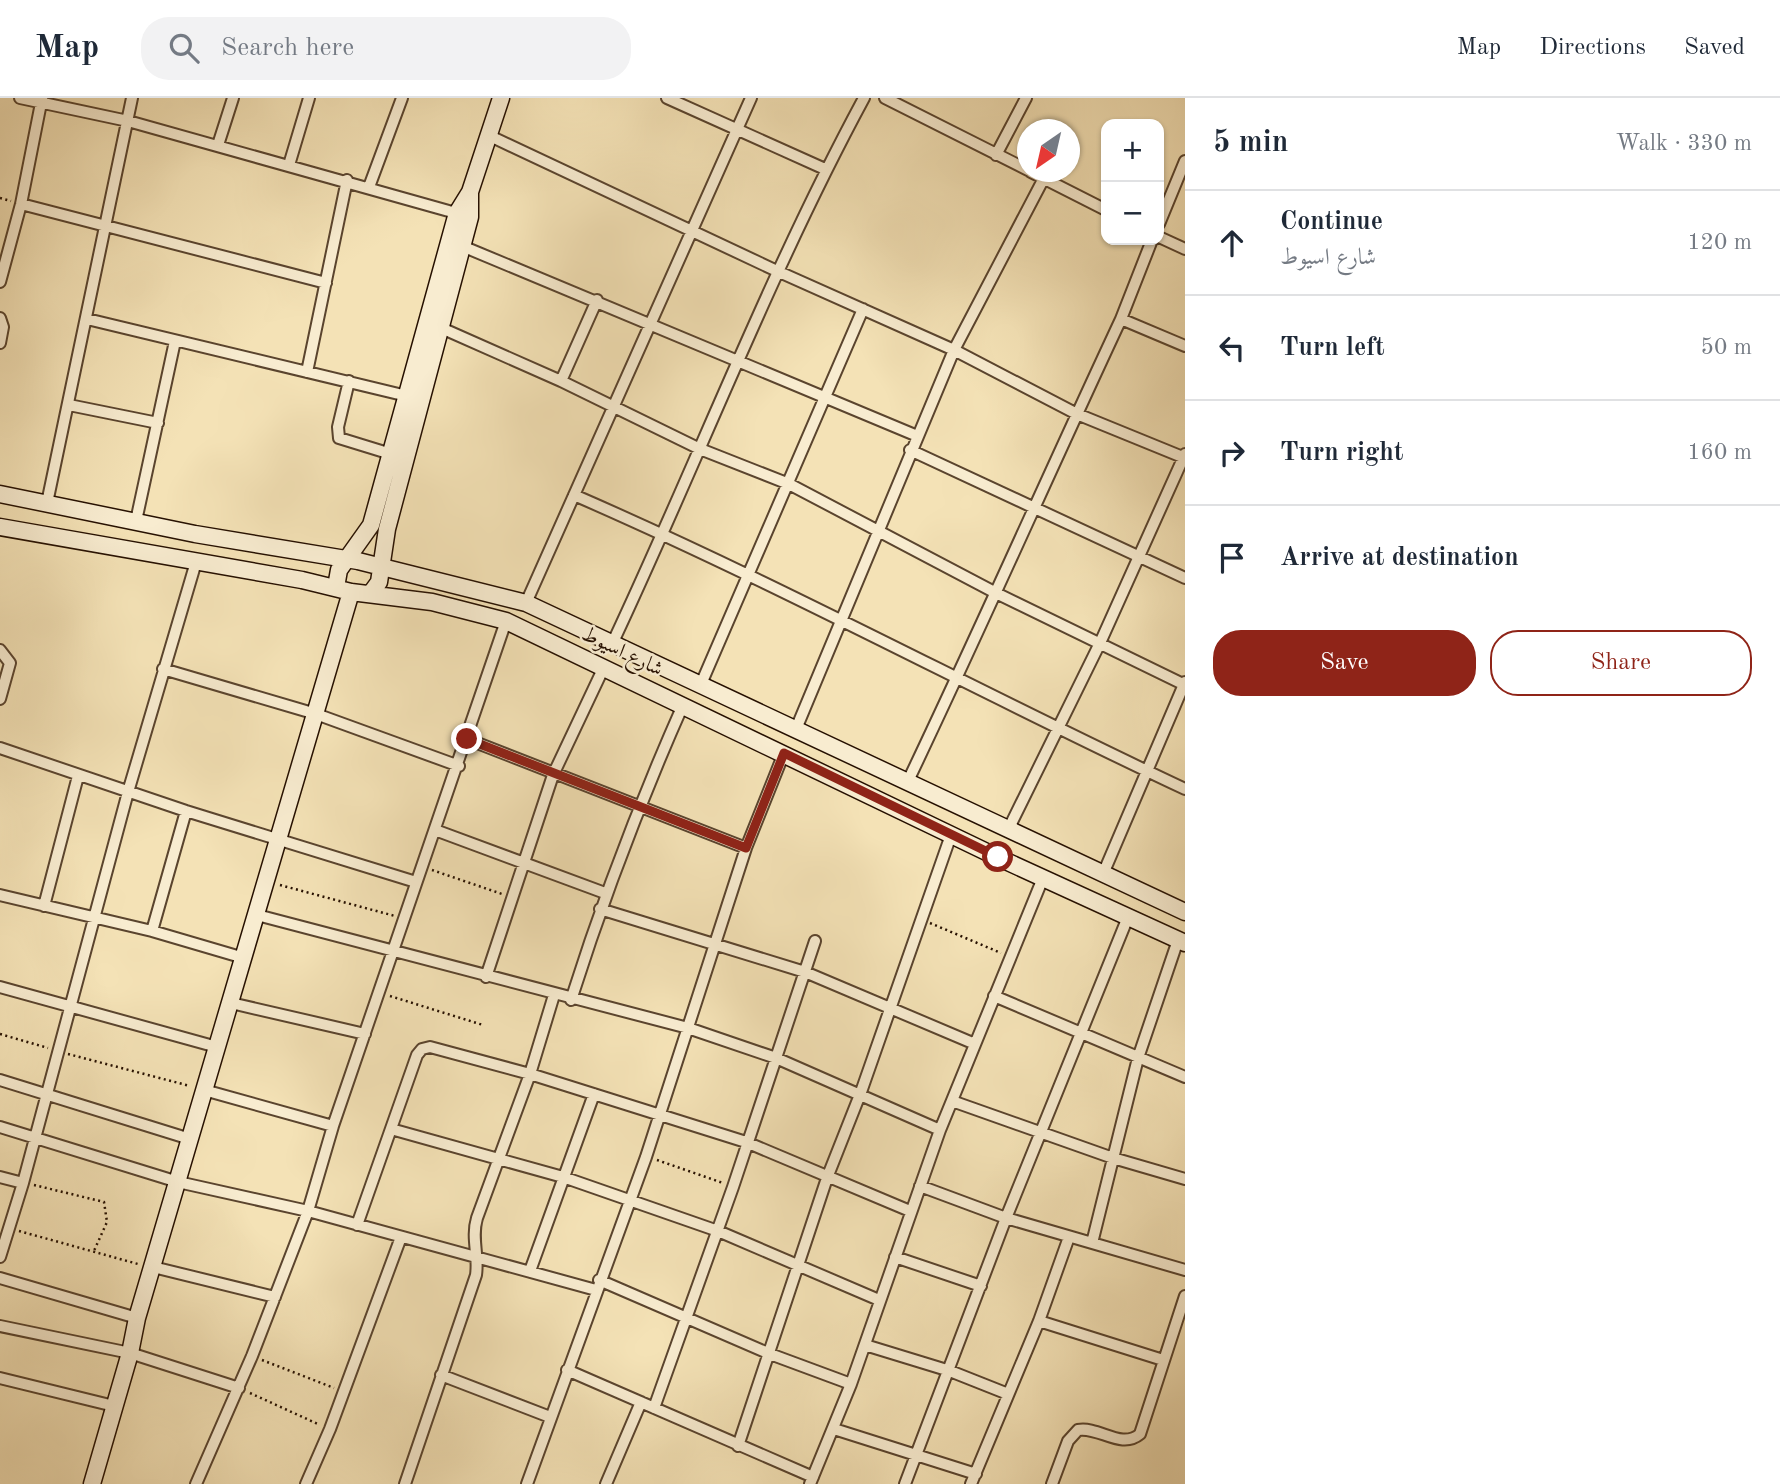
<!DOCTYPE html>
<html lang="en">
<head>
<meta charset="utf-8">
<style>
	:root { --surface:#fff; --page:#f2f2f3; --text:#1f2937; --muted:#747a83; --line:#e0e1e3; --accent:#8f2418 }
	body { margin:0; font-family:"Old Standard TT",Amiri,serif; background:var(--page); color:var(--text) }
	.controls { position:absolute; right:21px; top:21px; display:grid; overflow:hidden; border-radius:14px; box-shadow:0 2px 5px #0004 }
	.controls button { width:63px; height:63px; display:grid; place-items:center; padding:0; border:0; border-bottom:2px solid var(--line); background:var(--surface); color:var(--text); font:35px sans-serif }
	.compass { position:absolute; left:1017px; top:21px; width:63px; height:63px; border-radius:50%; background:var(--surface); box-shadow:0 2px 5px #0004; rotate:214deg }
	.stop { position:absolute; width:21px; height:21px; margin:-16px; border:5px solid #8f2418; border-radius:50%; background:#fff }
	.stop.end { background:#8f2418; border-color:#fff; box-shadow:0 2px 7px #0008 }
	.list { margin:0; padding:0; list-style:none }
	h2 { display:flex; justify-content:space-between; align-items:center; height:91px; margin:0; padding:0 28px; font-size:30px }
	h2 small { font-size:23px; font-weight:400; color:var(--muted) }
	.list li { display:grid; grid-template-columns:46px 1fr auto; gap:21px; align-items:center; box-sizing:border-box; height:105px; padding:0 28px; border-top:2px solid var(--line) }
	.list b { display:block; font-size:26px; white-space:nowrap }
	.list p { margin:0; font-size:23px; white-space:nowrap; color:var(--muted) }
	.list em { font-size:23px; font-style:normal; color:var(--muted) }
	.actions { display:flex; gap:14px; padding:21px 28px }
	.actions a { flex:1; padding:16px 0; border:2px solid var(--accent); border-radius:28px; text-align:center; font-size:24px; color:var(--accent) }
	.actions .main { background:var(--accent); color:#fff }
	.icon { flex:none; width:38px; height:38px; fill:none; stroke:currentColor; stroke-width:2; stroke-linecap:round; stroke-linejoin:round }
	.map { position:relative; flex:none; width:1185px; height:1386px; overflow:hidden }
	header { display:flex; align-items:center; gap:42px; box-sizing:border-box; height:98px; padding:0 35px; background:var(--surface); border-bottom:2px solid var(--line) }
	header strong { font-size:33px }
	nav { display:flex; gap:38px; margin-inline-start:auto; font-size:24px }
	.search { width:490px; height:63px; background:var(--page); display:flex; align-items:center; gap:18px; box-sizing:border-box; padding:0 24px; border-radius:28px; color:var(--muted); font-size:26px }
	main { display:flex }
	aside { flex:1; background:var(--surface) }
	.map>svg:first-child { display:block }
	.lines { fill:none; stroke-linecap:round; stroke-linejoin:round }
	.street-casing { stroke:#5a442e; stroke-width:14 }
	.secondary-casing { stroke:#261001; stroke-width:19 }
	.path { stroke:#261001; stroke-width:2.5; stroke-dasharray:2 3.5; stroke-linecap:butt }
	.street { stroke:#f8ecd0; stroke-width:10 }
	.secondary { stroke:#f8ecd0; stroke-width:16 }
	.route { stroke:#8f2418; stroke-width:9 }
	.labels { text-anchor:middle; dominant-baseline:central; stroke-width:5; stroke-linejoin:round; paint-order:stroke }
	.street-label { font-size:21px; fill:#261001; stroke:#f8ecd0 }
</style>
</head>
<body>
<header>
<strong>Map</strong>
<div class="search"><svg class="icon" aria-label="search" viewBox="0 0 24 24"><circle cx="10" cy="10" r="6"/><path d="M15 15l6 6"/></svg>Search here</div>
<nav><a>Map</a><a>Directions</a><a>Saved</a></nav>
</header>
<main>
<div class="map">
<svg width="1185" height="1386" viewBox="0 0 1185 1386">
	<rect width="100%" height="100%" fill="#f4e2b6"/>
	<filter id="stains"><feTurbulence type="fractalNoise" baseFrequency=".00286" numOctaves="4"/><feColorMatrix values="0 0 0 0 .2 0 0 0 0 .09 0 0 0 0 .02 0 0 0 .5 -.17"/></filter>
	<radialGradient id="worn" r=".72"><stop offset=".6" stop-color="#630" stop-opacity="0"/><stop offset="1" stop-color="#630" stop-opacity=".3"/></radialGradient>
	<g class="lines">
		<!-- street casing -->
		<g class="street-casing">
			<path id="street" d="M 20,0 L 128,23 L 463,117
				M 667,0 L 825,71
				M 885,0 L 1028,72
				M 490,38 L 777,173 L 954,252 L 796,631
				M 218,47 L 233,0
				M 996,57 L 1026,0
				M 289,67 L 309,0
				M 1031,74 L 1106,112
				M 1044,80 L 954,252 L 1077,316 L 1185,360
				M 369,89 L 402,0
				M 21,106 L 326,185
				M 1159,126 L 1185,63
				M 1159,139 L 1185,151
				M 1152,142 L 1121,221 L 1185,248
				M 462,148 L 915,337
				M 0,184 L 21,106 L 42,0
				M 597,202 L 561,283 L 700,351 L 789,386 L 998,496 L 1185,587
				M 0,220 L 3,229 L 0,245
				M 87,221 L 407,298
				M 439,229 L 561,283
				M 307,274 L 347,82
				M 349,283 L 338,329 L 339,340 L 391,356
				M 69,307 L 158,325
				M 910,352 L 1185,480
				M 574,397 C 781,487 980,595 1185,691
				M 47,405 L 132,0
				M 136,423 L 175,243
				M 526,505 L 751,0
				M 613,544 C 698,363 769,176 864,0
				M 0,552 L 10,565 L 0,601
				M 163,571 L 316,616 L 459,668
				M 701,586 L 863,211
				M 467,641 L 746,750
				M 0,650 L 186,713 L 416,784
				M 908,683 C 981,530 1049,375 1121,221
				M 435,732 L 605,795
				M 1008,732 L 1100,545 L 1185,356
				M 1103,776 L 1185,584
				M 0,797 L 152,833 L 244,860
				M 44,808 L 78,678
				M 600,811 L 805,874 L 975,946
				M 257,817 L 688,930 L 776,960 L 940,1032
				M 152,833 L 186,713
				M 486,879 L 553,677 L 604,569
				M 0,889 L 217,949
				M 994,898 L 1185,979
				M 571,902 C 603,801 640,704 683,607
				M 231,905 L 365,936
				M 0,982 L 190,1041
				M 204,992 L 333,1028
				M 952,1003 L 1113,1060 L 1185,1081
				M 0,1029 L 178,1084 L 308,1113 L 596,1192
				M 391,1031 L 563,1079 L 718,1133 L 879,1202
				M 0,1079 L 23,1085
				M 920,1088 L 1006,1120 L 1185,1172
				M 357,1127 L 417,957 L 422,951 L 430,949 L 530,976 L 746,1044 L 910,1113
				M 1092,1145 L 1138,960 L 1178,842
				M 0,1159 L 23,1085 L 128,694 L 196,464
				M 895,1159 L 981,1188
				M 153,1169 L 275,1199
				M 530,1173 L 594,996
				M 0,1180 L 137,1220
				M 599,1182 L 770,1256 L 851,1286
				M 1039,1223 L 1163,1262
				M 0,1228 L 130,1255 L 239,1290
				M 865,1247 L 950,1273 L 1008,1296
				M 567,1272 L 813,1379
				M 441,1277 L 550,1319
				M 0,1280 L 114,1308
				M 654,1310 L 733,1089 L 815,843
				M 834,1331 L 976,1376
				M 738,1348 L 827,1080 L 861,994 L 951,737
				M 196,1386 L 252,1258 L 308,1113 L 333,1028 L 506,523
				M 306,1386 L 330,1331 L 401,1139
				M 405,1386 L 476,1177 C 479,1157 471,1140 477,1120 L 530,976 L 554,897
				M 527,1386 L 646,1059 L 746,750 L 784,655
				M 606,1386 L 641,1304
				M 810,1386 L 851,1286 L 940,1032 L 1043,780
				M 905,1386 L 1006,1120 L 1128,819
				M 971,1386 L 1039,1223 L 1069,1139
				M 1052,1386 L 1068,1343 L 1078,1332 C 1099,1328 1121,1352 1140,1336 L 1185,1198"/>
		</g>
		<!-- secondary casing -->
		<g class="secondary-casing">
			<path id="secondary" d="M 0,396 L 195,436 L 358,463 L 526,505 L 1185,814
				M 0,429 L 302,482 L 351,494 L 432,504 L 506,523 L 997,759 L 1185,845
				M 336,489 L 339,472 L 371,427 L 457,115 L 470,94 L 501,0
				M 371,495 L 379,484 L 387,431 L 470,119 L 470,95
				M 92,1386 L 130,1255 L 137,1220 L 351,494"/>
		</g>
		<!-- path -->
		<path class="path" d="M 0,100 L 11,103
			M 432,772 L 502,796
			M 280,787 L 395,818
			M 930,825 L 1001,855
			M 390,898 L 483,927
			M 0,936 L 48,950
			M 68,956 L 190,988
			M 657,1062 L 723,1085
			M 34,1087 L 104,1104 L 107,1124 L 93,1155
			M 19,1133 L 138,1166
			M 262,1262 L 334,1290
			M 250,1295 L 320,1327"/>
		<!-- street -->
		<use href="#street" class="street"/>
		<!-- secondary -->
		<use href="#secondary" class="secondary"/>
	</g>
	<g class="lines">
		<!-- route -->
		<path class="route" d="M 467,641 L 746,750 L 784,655 L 998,759"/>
	</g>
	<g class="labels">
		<!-- street labels -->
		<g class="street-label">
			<text transform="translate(622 554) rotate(26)">شارع اسيوط</text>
		</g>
	</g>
	<rect width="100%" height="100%" filter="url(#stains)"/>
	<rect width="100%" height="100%" fill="url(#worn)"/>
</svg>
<div class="controls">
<button>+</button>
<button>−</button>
</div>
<svg class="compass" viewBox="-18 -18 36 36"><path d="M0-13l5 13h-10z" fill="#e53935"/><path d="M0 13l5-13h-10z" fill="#747a83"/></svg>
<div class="stop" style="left:998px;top:759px"></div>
<div class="stop end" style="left:467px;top:641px"></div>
</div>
<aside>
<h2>5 min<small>Walk · 330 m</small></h2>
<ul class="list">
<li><svg class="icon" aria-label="ahead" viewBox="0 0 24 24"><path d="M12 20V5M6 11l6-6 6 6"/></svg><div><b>Continue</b><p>شارع اسيوط</p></div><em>120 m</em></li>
<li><svg class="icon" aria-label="left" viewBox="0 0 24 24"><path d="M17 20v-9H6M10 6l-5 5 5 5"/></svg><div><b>Turn left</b></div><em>50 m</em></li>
<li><svg class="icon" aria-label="right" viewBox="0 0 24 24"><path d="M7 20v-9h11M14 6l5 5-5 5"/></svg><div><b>Turn right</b></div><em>160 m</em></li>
<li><svg class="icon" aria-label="arrive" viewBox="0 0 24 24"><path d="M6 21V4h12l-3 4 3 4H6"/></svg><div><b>Arrive at destination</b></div></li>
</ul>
<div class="actions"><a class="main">Save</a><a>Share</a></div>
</aside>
</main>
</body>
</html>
